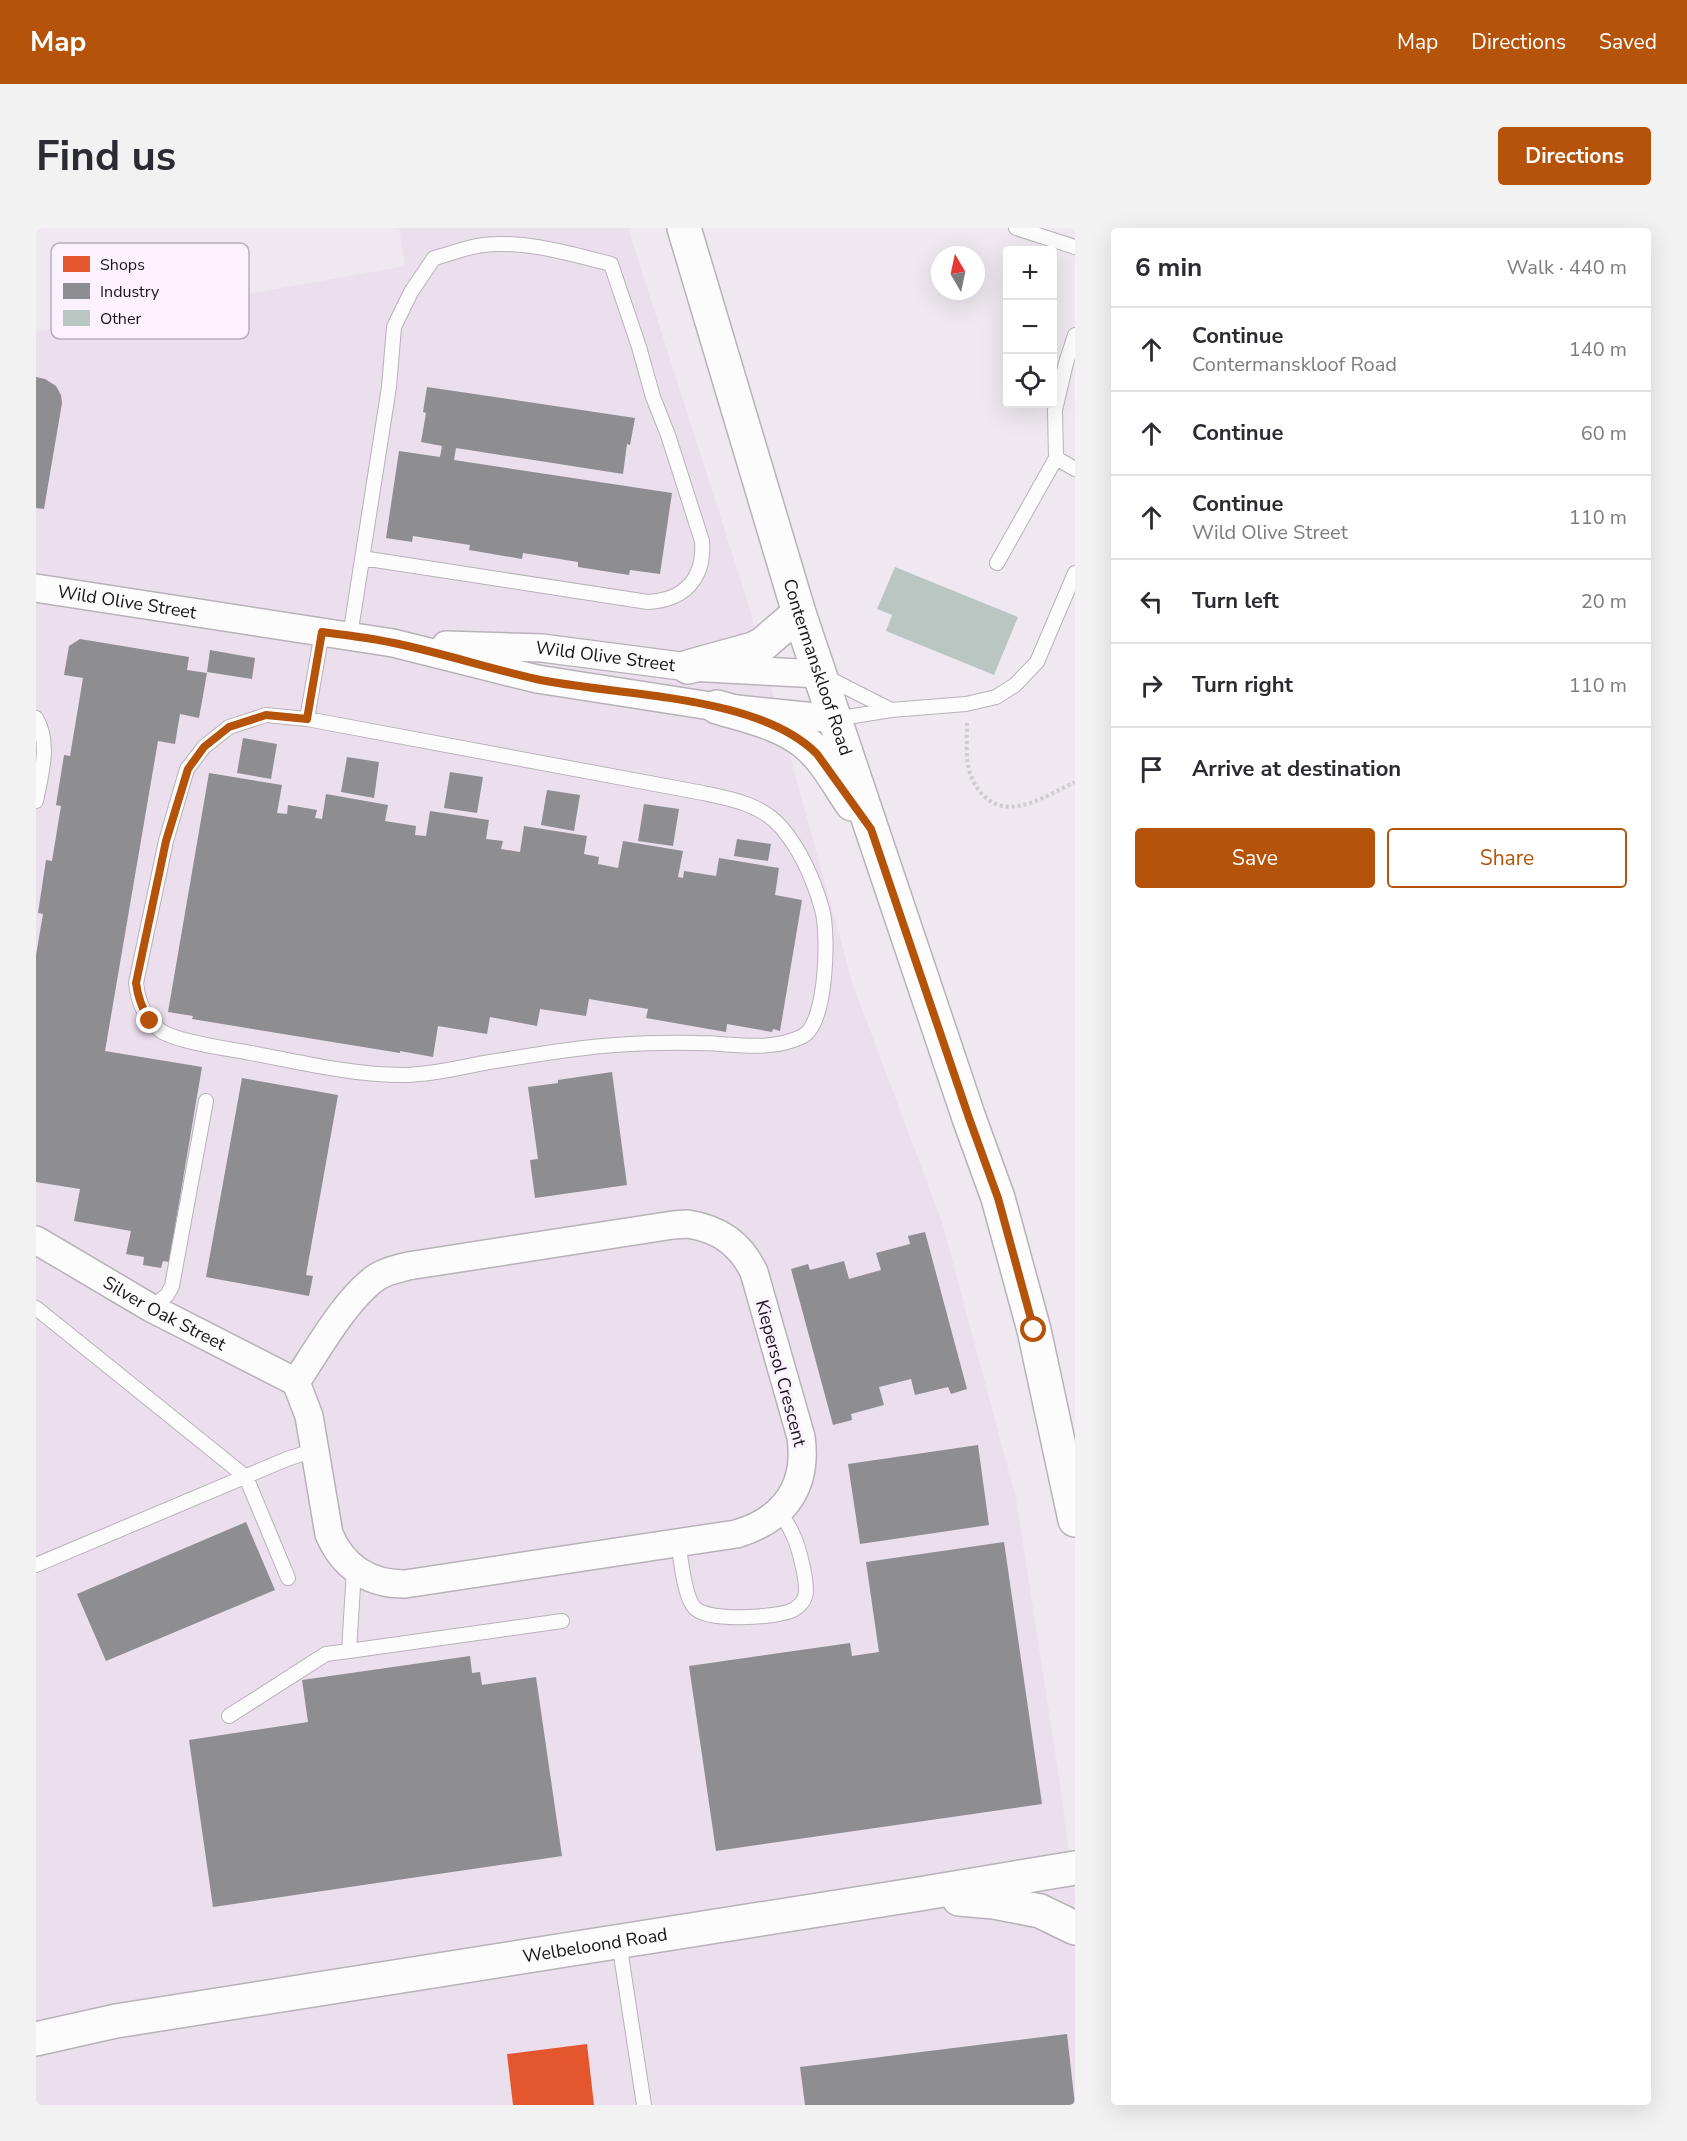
<!DOCTYPE html>
<html lang="en">
<head>
<meta charset="utf-8">
<style>
	:root { --surface:#fff; --page:#f2f2f3; --text:#2b2b33; --muted:#7c7c81; --line:#e1e1e2; --accent:#b45309 }
	body { margin:0; font-family:"Nunito Sans",sans-serif; background:var(--page); color:var(--text) }
	.controls { position:absolute; right:18px; top:18px; display:grid; overflow:hidden; border-radius:6px; box-shadow:0 6px 24px #0002 }
	.controls button { width:54px; height:54px; display:grid; place-items:center; padding:0; border:0; border-bottom:2px solid var(--line); background:var(--surface); color:var(--text); font:30px sans-serif }
	.compass { position:absolute; left:895px; top:18px; width:54px; height:54px; border-radius:50%; background:var(--surface); box-shadow:0 6px 24px #0002; rotate:351deg }
	.stop { position:absolute; width:18px; height:18px; margin:-14px; border:4px solid #b45309; border-radius:50%; background:#fff }
	.stop.end { background:#b45309; border-color:#fff; box-shadow:0 2px 6px #0008 }
	.list { margin:0; padding:0; list-style:none }
	h2 { display:flex; justify-content:space-between; align-items:center; height:78px; margin:0; padding:0 24px; font-size:26px }
	h2 small { font-size:20px; font-weight:400; color:var(--muted) }
	.list li { display:grid; grid-template-columns:39px 1fr auto; gap:18px; align-items:center; box-sizing:border-box; height:84px; padding:0 24px; border-top:2px solid var(--line) }
	.list b { display:block; font-size:22px; white-space:nowrap }
	.list p { margin:0; font-size:20px; white-space:nowrap; color:var(--muted) }
	.list em { font-size:20px; font-style:normal; color:var(--muted) }
	.actions { display:flex; gap:12px; padding:18px 24px }
	.actions a { flex:1; padding:14px 0; border:2px solid var(--accent); border-radius:6px; text-align:center; font-size:21px; color:var(--accent) }
	.actions .main { background:var(--accent); color:#fff }
	.icon { flex:none; width:33px; height:33px; fill:none; stroke:currentColor; stroke-width:2; stroke-linecap:round; stroke-linejoin:round }
	.map { position:relative; flex:none; width:1039px; height:1877px; overflow:hidden; border-radius:6px }
	header { display:flex; align-items:center; gap:36px; box-sizing:border-box; height:84px; padding:0 30px; background:var(--accent); color:#fff }
	header strong { font-size:28px }
	nav { display:flex; gap:33px; margin-inline-start:auto; font-size:21px }
	.intro { display:flex; align-items:center; justify-content:space-between; box-sizing:border-box; height:144px; padding:0 36px }
	h1 { margin:0; font-size:42px }
	.button { padding:15px 27px; border-radius:6px; background:var(--accent); color:#fff; font-size:21px; font-weight:700 }
	main { display:flex; gap:36px; padding:0 36px }
	aside { flex:1; background:var(--surface); border-radius:6px; box-shadow:0 6px 24px #0002 }
	.map>svg:first-child { display:block }
	.built { fill:#ebdeed }
	.shops { fill:#e4572e }
	.industry { fill:#8d8d92 }
	.building { fill:#bac6c2 }
	.lines { fill:none; stroke-linecap:round; stroke-linejoin:round }
	.service-casing { stroke:#b7b2b8; stroke-width:16 }
	.minor-casing { stroke:#b7b2b8; stroke-width:30 }
	.tertiary-casing { stroke:#b7b2b8; stroke-width:36 }
	.secondary-casing { stroke:#b7b2b8; stroke-width:36 }
	.path { stroke:#cdcbce; stroke-width:4; stroke-dasharray:3 3; stroke-linecap:butt }
	.service { stroke:#fdfcfd; stroke-width:14 }
	.minor { stroke:#fdfcfd; stroke-width:27 }
	.tertiary { stroke:#fdfcfd; stroke-width:33 }
	.secondary { stroke:#fdfcfd; stroke-width:33 }
	.route { stroke:#b45309; stroke-width:8 }
	.labels { text-anchor:middle; dominant-baseline:central; stroke-width:6; stroke-linejoin:round; paint-order:stroke }
	.street-label { font-size:18px; fill:#19141a; stroke:#fcf2ff }
	.key { fill:#fcf2ff; stroke:#b8afba; stroke-width:1.5 }
	.key-label { font-size:16px; fill:#19141a }
</style>
</head>
<body>
<header>
<strong>Map</strong>
<nav><a>Map</a><a>Directions</a><a>Saved</a></nav>
</header>
<div class="intro"><h1>Find us</h1><a class="button">Directions</a></div>
<main>
<div class="map">
<svg width="1039" height="1877" viewBox="0 0 1039 1877">
	<rect width="100%" height="100%" fill="#efe8f0"/>
	<!-- built -->
	<path class="built" d="M 363,0 L 592,0 L 711,372 L 817,757 L 906,994 L 980,1270 L 1024,1556 L 1039,1670 L 1039,1877 L 0,1877 L 0,104 L 369,38 Z"/>
	<!-- shops -->
	<path class="shops" d="M 551,1816 L 558,1877 L 477,1877 L 471,1826 Z"/>
	<!-- industry -->
	<path class="industry" d="M 0,149 L 9,151 L 20,158 L 25,167 L 26,175 L 8,281 L 0,280 Z
		M 391,159 L 599,190 L 594,217 L 591,216 L 587,246 L 420,220 L 418,232 L 636,265 L 624,346 L 594,342 L 593,347 L 542,339 L 542,334 L 487,325 L 486,331 L 433,322 L 434,317 L 377,308 L 376,314 L 350,310 L 363,223 L 404,229 L 406,218 L 385,214 L 390,185 L 387,184 Z
		M 44,411 L 153,429 L 151,442 L 171,445 L 163,490 L 144,486 L 139,516 L 122,513 L 69,823 L 166,839 L 133,1034 L 127,1033 L 125,1040 L 107,1037 L 108,1029 L 90,1026 L 95,1003 L 38,993 L 44,961 L 0,954 L 0,727 L 7,686 L 2,685 L 10,632 L 16,633 L 25,578 L 20,577 L 28,527 L 34,528 L 47,450 L 28,447 L 33,418 Z
		M 174,422 L 219,430 L 216,451 L 171,444 Z
		M 207,510 L 241,516 L 235,551 L 201,545 Z
		M 311,529 L 343,534 L 338,570 L 305,564 Z
		M 414,544 L 447,549 L 441,585 L 408,580 Z
		M 173,545 L 246,557 L 241,585 L 251,586 L 252,577 L 281,582 L 279,590 L 286,591 L 290,566 L 352,577 L 349,593 L 380,598 L 379,607 L 390,608 L 394,583 L 453,592 L 450,611 L 467,613 L 465,621 L 484,624 L 488,598 L 551,608 L 548,626 L 563,629 L 562,636 L 582,640 L 587,613 L 647,623 L 642,649 L 647,650 L 648,643 L 680,648 L 683,630 L 743,640 L 739,667 L 766,672 L 744,803 L 737,801 L 736,804 L 691,796 L 690,804 L 610,790 L 612,781 L 553,771 L 550,788 L 504,781 L 501,798 L 454,789 L 451,806 L 402,798 L 397,829 L 364,823 L 364,825 L 156,791 L 157,788 L 132,784 Z
		M 511,562 L 544,567 L 538,603 L 505,597 Z
		M 608,576 L 643,581 L 637,618 L 602,613 Z
		M 701,611 L 735,616 L 732,633 L 698,628 Z
		M 576,844 L 591,957 L 499,970 L 494,932 L 502,931 L 492,859 L 522,855 L 522,852 Z
		M 206,850 L 302,867 L 270,1047 L 277,1048 L 273,1068 L 170,1049 Z
		M 889,1004 L 931,1161 L 915,1166 L 912,1159 L 879,1167 L 875,1151 L 843,1159 L 848,1177 L 815,1186 L 816,1192 L 797,1197 L 755,1041 L 772,1036 L 774,1042 L 808,1033 L 813,1051 L 845,1042 L 840,1025 L 874,1016 L 872,1008 Z
		M 942,1217 L 953,1297 L 824,1316 L 812,1236 Z
		M 210,1294 L 239,1362 L 70,1433 L 41,1366 Z
		M 968,1314 L 1006,1576 L 680,1623 L 653,1438 L 814,1415 L 816,1428 L 843,1424 L 830,1334 Z
		M 434,1428 L 436,1445 L 444,1444 L 446,1457 L 500,1449 L 526,1628 L 177,1679 L 153,1512 L 272,1494 L 266,1452 Z
		M 1031,1806 L 1039,1877 L 769,1877 L 764,1839 Z"/>
	<!-- building -->
	<path class="building" d="M 859,339 L 982,389 L 958,447 L 850,403 L 856,387 L 841,381 Z"/>
	<g class="lines">
		<!-- service casing -->
		<g class="service-casing">
			<path id="service" d="M 980,0 L 1039,19
				M 1020,230 L 1019,182 L 1030,135 L 1039,107
				M 961,335 L 1020,230 L 1039,241
				M 314,408 L 353,159 L 358,99 L 375,64 L 398,30 C 414,26 431,19 447,17 C 490,12 535,26 575,36 L 603,119 L 617,169 L 632,207 L 666,313 C 669,350 649,372 612,374 L 326,330
				M 790,449 L 855,482
				M 230,487 L 271,491 L 667,565 C 695,571 725,576 745,599 C 764,621 778,653 786,681 C 793,705 791,795 767,808 C 733,825 697,815 661,815 C 634,814 607,815 579,817 C 535,820 491,828 448,835 C 421,840 393,847 366,847 C 316,847 264,834 215,825 C 194,821 141,814 125,803 C 109,791 102,775 100,755 L 130,613 L 151,541 L 168,519 L 193,499 Z
				M 0,490 C 15,515 5,547 0,573
				M 271,491 L 286,404
				M 799,491 L 855,482 L 930,476 L 960,469 L 979,457 L 1001,434 L 1039,345
				M 0,1080 L 210,1249 L 252,1350
				M 115,1080 L 131,1067 L 136,1058 L 170,873
				M 642,1314 C 645,1330 648,1370 659,1380 C 672,1394 740,1390 757,1382 C 762,1379 767,1375 769,1369 C 773,1358 763,1319 757,1307 C 754,1299 748,1291 743,1283
				M 0,1337 L 251,1231 L 279,1222
				M 313,1423 L 526,1393
				M 193,1488 L 290,1426 L 313,1423 L 318,1342
				M 583,1714 L 608,1877"/>
		</g>
		<!-- minor casing -->
		<g class="minor-casing">
			<g id="minor">
				<path id="s1" d="M 0,360 L 357,415 L 501,451 L 681,479 L 799,491"/>
				<path id="s2" d="M 410,417 L 506,420 L 652,439 L 783,446"/>
				<path d="M 652,996 C 683,1001 704,1015 718,1044 L 765,1209 C 772,1259 748,1292 700,1306 L 369,1356 C 333,1356 307,1339 293,1306 L 273,1188 L 260,1154 C 280,1124 311,1069 341,1049 C 350,1043 361,1041 372,1038 L 637,997 Z"/>
				<path id="s3" d="M 0,1012 L 115,1080 L 260,1154"/>
			</g>
		</g>
		<!-- tertiary casing -->
		<g class="tertiary-casing">
			<g id="tertiary">
				<path id="s4" d="M 648,0 L 763,385 L 933,890 L 962,970 L 998,1102 L 1039,1292"/>
				<path d="M 652,439 L 717,421 L 727,416 L 763,385"/>
				<path d="M 681,479 C 711,488 746,495 771,516 C 790,532 802,556 816,576"/>
			</g>
		</g>
		<!-- secondary casing -->
		<g class="secondary-casing">
			<g id="secondary">
				<path d="M 923,1671 L 958,1674 L 1004,1683 L 1039,1700"/>
				<path id="s5" d="M 0,1811 L 80,1793 L 877,1667 L 1039,1640"/>
			</g>
		</g>
		<!-- path -->
		<path class="path" d="M 931,495 C 931,508 930,524 932,537 C 934,549 940,561 949,569 C 975,593 1013,566 1039,554"/>
		<!-- service -->
		<use href="#service" class="service"/>
		<!-- minor -->
		<use href="#minor" class="minor"/>
		<!-- tertiary -->
		<use href="#tertiary" class="tertiary"/>
		<!-- secondary -->
		<use href="#secondary" class="secondary"/>
	</g>
	<g class="lines">
		<!-- route -->
		<path class="route" d="M 114,793 C 106,781 102,770 100,755 L 130,613 L 152,541 L 168,519 L 193,499 L 230,487 L 271,491 L 286,404 C 310,407 335,410 358,415 C 406,425 452,440 500,451 C 580,468 722,466 781,526 L 835,601 L 933,890 L 962,970 L 998,1102"/>
	</g>
	<g class="labels">
		<!-- street labels -->
		<g class="street-label">
			<text stroke="none"><textPath href="#s1" startOffset="92">Wild Olive Street</textPath></text>
			<text stroke="none"><textPath href="#s2" startOffset="160">Wild Olive Street</textPath></text>
			<text stroke="none"><textPath href="#s4" startOffset="459">Contermanskloof Road</textPath></text>
			<text stroke="none"><textPath href="#s3" startOffset="148">Silver Oak Street</textPath></text>
			<text transform="translate(745 1145) rotate(75)">Kiepersol Crescent</text>
			<text stroke="none"><textPath href="#s5" startOffset="567">Welbeloond Road</textPath></text>
		</g>
	</g>
	<!-- legend -->
	<rect x="15" y="15" width="198" height="96" rx="9" class="key"/>
	<rect x="27" y="28" width="27" height="16" fill="#e4572e"/>
	<rect x="27" y="55" width="27" height="16" fill="#8d8d92"/>
	<rect x="27" y="82" width="27" height="16" fill="#bac6c2"/>
	<g class="key-label">
		<text x="64" y="42">Shops</text>
		<text x="64" y="69">Industry</text>
		<text x="64" y="96">Other</text>
	</g>
</svg>
<div class="controls">
<button>+</button>
<button>−</button>
<button><svg class="icon" aria-label="locate" viewBox="0 0 24 24"><circle cx="12" cy="12" r="6"/><path d="M12 2v4M12 18v4M2 12h4M18 12h4"/></svg></button>
</div>
<svg class="compass" viewBox="-18 -18 36 36"><path d="M0-13l5 13h-10z" fill="#e53935"/><path d="M0 13l5-13h-10z" fill="#7c7c81"/></svg>
<div class="stop" style="left:998px;top:1102px"></div>
<div class="stop end" style="left:114px;top:793px"></div>
</div>
<aside>
<h2>6 min<small>Walk · 440 m</small></h2>
<ul class="list">
<li><svg class="icon" aria-label="ahead" viewBox="0 0 24 24"><path d="M12 20V5M6 11l6-6 6 6"/></svg><div><b>Continue</b><p>Contermanskloof Road</p></div><em>140 m</em></li>
<li><svg class="icon" aria-label="ahead" viewBox="0 0 24 24"><path d="M12 20V5M6 11l6-6 6 6"/></svg><div><b>Continue</b></div><em>60 m</em></li>
<li><svg class="icon" aria-label="ahead" viewBox="0 0 24 24"><path d="M12 20V5M6 11l6-6 6 6"/></svg><div><b>Continue</b><p>Wild Olive Street</p></div><em>110 m</em></li>
<li><svg class="icon" aria-label="left" viewBox="0 0 24 24"><path d="M17 20v-9H6M10 6l-5 5 5 5"/></svg><div><b>Turn left</b></div><em>20 m</em></li>
<li><svg class="icon" aria-label="right" viewBox="0 0 24 24"><path d="M7 20v-9h11M14 6l5 5-5 5"/></svg><div><b>Turn right</b></div><em>110 m</em></li>
<li><svg class="icon" aria-label="arrive" viewBox="0 0 24 24"><path d="M6 21V4h12l-3 4 3 4H6"/></svg><div><b>Arrive at destination</b></div></li>
</ul>
<div class="actions"><a class="main">Save</a><a>Share</a></div>
</aside>
</main>
</body>
</html>
